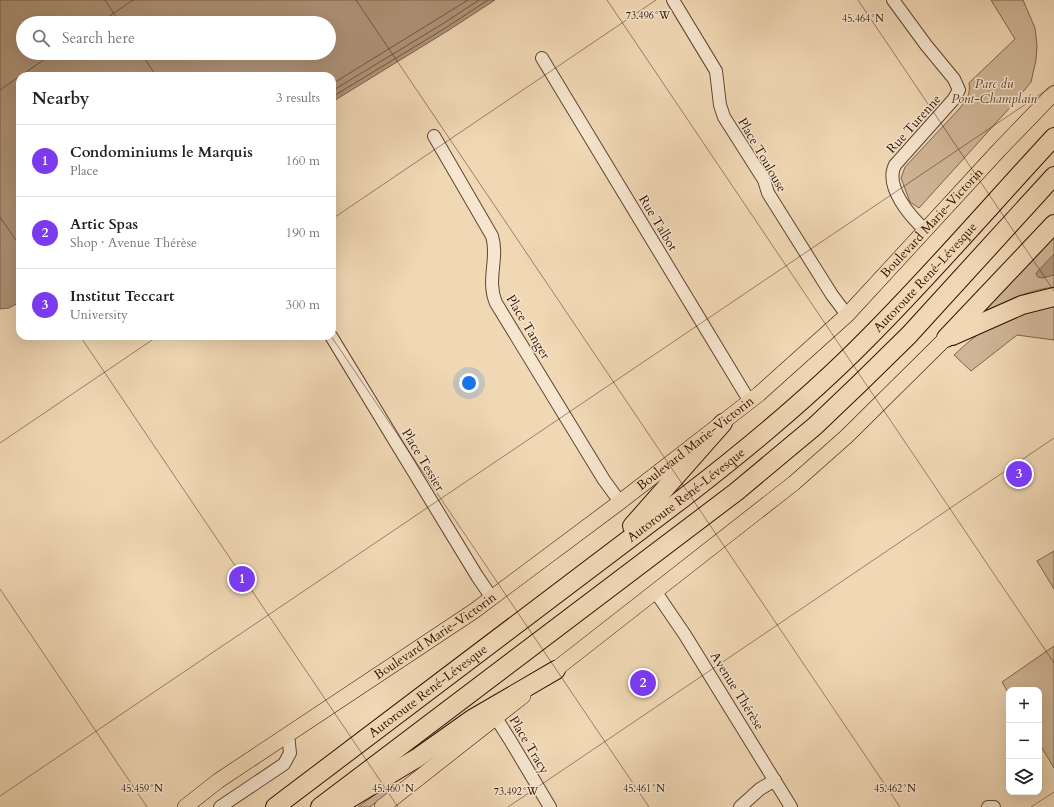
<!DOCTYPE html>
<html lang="en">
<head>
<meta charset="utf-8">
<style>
	:root { --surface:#fff; --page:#f6f6f6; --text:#202124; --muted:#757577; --line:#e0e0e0; --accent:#7c3aed }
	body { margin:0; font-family:Cardo,serif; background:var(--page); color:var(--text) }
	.controls { position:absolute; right:12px; bottom:12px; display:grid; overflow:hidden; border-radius:8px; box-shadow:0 4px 16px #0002 }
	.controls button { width:36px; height:36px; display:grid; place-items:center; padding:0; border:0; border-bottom:1px solid var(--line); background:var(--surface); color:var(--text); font:20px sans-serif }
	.you { position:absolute; left:469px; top:383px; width:14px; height:14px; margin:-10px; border:3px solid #fff; border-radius:50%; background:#1a73e8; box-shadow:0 0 0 6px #1a73e833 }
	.badge { display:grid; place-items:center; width:26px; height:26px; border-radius:50%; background:var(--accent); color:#fff; font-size:13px; font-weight:700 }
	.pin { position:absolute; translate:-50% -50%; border:2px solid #fff; box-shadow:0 1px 4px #0006 }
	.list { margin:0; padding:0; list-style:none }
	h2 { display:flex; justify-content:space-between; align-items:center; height:52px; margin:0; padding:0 16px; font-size:17px }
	h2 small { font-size:13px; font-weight:400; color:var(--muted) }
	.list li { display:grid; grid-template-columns:26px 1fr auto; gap:12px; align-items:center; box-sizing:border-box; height:72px; padding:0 16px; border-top:1px solid var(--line) }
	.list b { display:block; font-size:15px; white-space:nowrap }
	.list p { margin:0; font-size:13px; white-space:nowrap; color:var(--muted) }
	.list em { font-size:13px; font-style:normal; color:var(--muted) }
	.icon { flex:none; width:22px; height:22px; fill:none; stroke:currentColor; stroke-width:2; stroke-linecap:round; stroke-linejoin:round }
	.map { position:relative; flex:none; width:1054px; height:807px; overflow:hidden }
	.search { position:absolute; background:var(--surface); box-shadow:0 4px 16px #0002; left:16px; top:16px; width:320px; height:44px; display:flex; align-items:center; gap:10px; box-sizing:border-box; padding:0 14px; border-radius:22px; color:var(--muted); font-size:15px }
	.panel { position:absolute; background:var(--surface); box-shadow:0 4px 16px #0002; left:16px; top:72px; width:320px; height:268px; border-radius:12px }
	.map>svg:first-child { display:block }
	.green { fill:#d0b697; stroke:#80644e }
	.water { fill:#b0957a; stroke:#7d614c; fill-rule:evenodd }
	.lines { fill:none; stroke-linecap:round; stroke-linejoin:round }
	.shore { stroke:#705440; stroke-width:1 }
	.minor-casing { stroke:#614432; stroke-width:14 }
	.major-casing { stroke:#311206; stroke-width:16 }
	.highway-casing { stroke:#311206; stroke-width:20 }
	.minor { stroke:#f6e6cf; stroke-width:12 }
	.major { stroke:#f1d8b5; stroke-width:15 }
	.highway { stroke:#f1d8b5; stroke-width:18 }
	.ticks { fill:none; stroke:#311206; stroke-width:1; stroke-opacity:0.45 }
	.labels { text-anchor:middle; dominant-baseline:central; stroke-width:3; stroke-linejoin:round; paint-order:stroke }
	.park-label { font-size:13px; font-style:italic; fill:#614332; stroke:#f6e6cf }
	.street-label { font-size:13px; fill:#311206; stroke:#f6e6cf }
	.ticks-label { font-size:10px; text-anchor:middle; fill:#311206; stroke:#f6e6cf; stroke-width:3; stroke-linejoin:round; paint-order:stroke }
</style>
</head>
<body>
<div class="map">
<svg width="1054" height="807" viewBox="0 0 1054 807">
	<rect width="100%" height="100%" fill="#f1d8b5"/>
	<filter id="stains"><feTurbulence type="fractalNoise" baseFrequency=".005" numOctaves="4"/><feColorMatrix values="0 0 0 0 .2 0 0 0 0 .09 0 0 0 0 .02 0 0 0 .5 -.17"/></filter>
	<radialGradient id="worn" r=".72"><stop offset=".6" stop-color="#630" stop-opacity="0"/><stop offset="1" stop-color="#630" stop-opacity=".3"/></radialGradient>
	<!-- green -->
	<path class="green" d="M 991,0 L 1023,0 L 1035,28 L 1037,45 L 1036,60 L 1031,82 L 1014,103 L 919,208 L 910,202 L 901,178 L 905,167 L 960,108 C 966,100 971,94 969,83 L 1015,39 Z
		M 1054,236 L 1054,287 C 1031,290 1008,299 989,311 L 985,308 Z
		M 1054,304 L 1054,340 L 1017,335 L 971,371 L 954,355 C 966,344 979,332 994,324 C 1013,314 1033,310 1054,304 Z
		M 1054,551 L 1054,589 L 1037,561 Z
		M 1054,646 L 1054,768 L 1039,743 L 1039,690 L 1009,690 L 1009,694 L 1002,682 Z
		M 384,788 L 388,793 L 370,807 L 358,807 Z"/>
	<!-- water -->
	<path class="water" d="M 0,0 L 495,0 L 449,30 L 332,102 L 332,76 L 20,76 L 20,302 L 9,308 L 0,309 ZM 23,23 L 329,23 L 329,53 L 23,53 Z
		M 1054,254 L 1054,275 L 1042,278 L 1038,277 L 1036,274 L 1037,272 Z"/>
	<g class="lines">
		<!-- shore -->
		<path class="shore" d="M 332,84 L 468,0
			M 332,91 L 444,23 L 479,0
			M 332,97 L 447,27 L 488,0"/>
		<!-- minor casing -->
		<g class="minor-casing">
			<path id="minor" d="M 673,0 L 716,71 L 720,105 L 724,117 L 764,180 L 768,193 L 832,295 L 847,315
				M 893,0 L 926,45 L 954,79 L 959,90 L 953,100 L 895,165 C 884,187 911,217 925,230
				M 542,58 L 750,402
				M 434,136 L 492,236 C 499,258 486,280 496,303 L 604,480 L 620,502
				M 331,336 L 477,576 L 492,598
				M 655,591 L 685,635 L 791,807
				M 496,718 L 510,740 L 550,807
				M 220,807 L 284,764 L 290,753 L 288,735
				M 740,807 L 760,789 L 775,780
				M 988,807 L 994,807"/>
		</g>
		<!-- major casing -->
		<g class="major-casing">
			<g id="major">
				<path d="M 546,677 L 794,483 L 847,436 L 946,338"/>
				<path id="s1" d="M 185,807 L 218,781 L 474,611 L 620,502 L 759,394 L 847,315 L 999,150 L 1054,93"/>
				<path d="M 382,807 L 523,696"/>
			</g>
		</g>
		<!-- highway casing -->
		<g class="highway-casing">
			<g id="highway">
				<path d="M 952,336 L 1022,305 L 1054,297"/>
				<path d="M 946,338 L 1054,224"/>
				<path d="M 632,526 L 723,423"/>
				<path d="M 339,805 L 417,758 L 472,719 L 556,670"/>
				<path id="s2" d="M 275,807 L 682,499 C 747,449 810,397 867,339 C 932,274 992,204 1054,137"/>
				<path d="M 320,807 L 736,492 L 815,426 L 858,385 L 909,335 L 1054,176"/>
			</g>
		</g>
		<!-- minor -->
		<use href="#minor" class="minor"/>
		<!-- major -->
		<use href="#major" class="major"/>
		<!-- highway -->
		<use href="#highway" class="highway"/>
	</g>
	<!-- ticks -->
	<path class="ticks" d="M 105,0 L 120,23M 356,0 L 900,807M 607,0 L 1054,663M 858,0 L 1054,291M 99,23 L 133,0M 141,53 L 156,76M 20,76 L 54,53M 0,90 L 20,76M 0,217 L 20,246M 332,219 L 656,0M 80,336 L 398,807M 331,336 L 649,807M 0,443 L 158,336M 0,589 L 147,807M 0,796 L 1054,85M 508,807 L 1054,438M 1031,807 L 1054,792"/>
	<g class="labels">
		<!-- park labels -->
		<g class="park-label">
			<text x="994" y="84">Parc du<tspan x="994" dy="15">Pont-Champlain</tspan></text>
		</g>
		<!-- street labels -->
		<g class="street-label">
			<text transform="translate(914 124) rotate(-48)">Rue Turenne</text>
			<text transform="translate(762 155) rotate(60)">Place Toulouse</text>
			<text transform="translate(658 223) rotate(59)">Rue Talbot</text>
			<text stroke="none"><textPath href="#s1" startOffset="951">Boulevard Marie-Victorin</textPath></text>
			<text stroke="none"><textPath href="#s2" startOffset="840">Autoroute René-Lévesque</textPath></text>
			<text transform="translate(528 327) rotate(59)">Place Tanger</text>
			<text stroke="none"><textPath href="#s1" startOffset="627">Boulevard Marie-Victorin</textPath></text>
			<text transform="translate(423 460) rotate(59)">Place Tessier</text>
			<text stroke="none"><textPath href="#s2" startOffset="516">Autoroute René-Lévesque</textPath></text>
			<text stroke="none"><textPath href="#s1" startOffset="303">Boulevard Marie-Victorin</textPath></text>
			<text stroke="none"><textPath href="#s2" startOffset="192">Autoroute René-Lévesque</textPath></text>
			<text transform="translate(737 691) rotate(58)">Avenue Thérèse</text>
			<text transform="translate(529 745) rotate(59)">Place Tracy</text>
		</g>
	</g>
	<g class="ticks-label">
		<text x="648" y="19">73.496°W</text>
		<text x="863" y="22">45.464°N</text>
		<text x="142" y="792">45.459°N</text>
		<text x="393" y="792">45.460°N</text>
		<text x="644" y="792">45.461°N</text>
		<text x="895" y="792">45.462°N</text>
		<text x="516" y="795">73.492°W</text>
	</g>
	<rect width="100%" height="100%" filter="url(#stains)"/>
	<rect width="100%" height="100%" fill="url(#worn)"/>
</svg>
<div class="controls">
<button>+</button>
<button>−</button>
<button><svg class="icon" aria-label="layers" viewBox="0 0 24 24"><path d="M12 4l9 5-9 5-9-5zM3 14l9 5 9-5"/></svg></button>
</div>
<div class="you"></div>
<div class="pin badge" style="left:242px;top:579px">1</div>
<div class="pin badge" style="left:643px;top:683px">2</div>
<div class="pin badge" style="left:1019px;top:474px">3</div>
<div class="search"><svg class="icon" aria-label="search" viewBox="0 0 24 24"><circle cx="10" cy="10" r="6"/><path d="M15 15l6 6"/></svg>Search here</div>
<section class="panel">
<h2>Nearby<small>3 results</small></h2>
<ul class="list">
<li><span class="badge">1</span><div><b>Condominiums le Marquis</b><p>Place</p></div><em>160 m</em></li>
<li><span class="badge">2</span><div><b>Artic Spas</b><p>Shop · Avenue Thérèse</p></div><em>190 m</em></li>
<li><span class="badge">3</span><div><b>Institut Teccart</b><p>University</p></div><em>300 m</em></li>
</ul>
</section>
</div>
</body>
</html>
